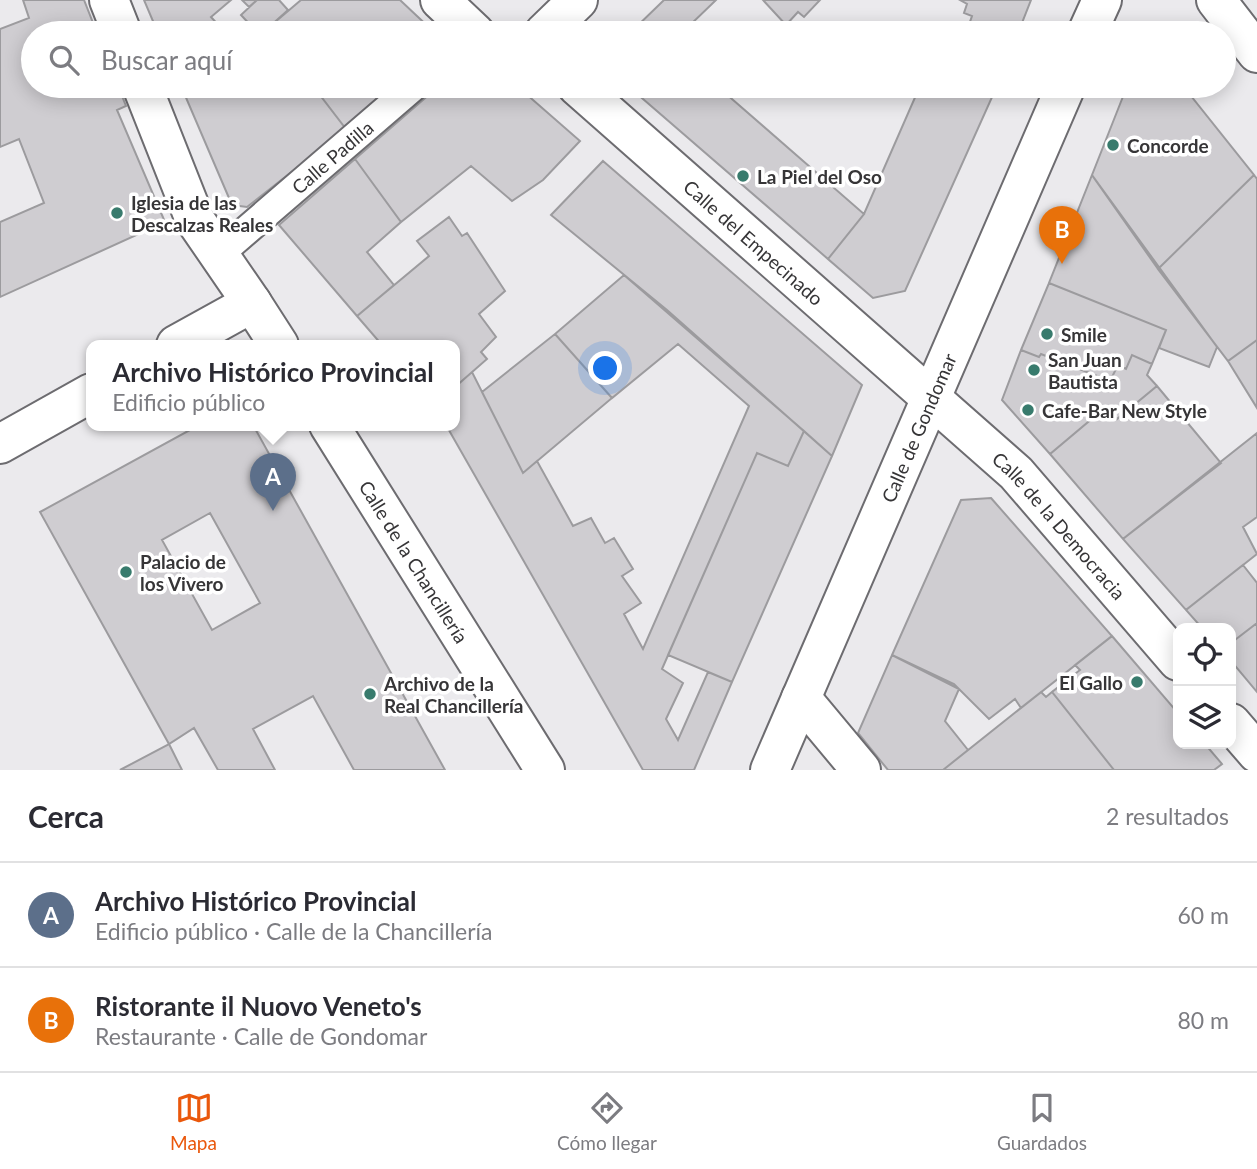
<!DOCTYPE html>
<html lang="es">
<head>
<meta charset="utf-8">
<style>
	:root { --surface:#fff; --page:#f7f7f7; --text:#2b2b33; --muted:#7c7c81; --line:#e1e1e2; --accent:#ea580c }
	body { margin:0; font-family:Lato,sans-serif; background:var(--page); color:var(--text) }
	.controls { position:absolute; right:21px; bottom:21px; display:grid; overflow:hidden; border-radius:14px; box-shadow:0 4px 18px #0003 }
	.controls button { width:63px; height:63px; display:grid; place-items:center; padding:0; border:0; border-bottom:2px solid var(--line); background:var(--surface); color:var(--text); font:35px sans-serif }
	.you { position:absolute; left:606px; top:369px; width:24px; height:24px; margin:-18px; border:5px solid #fff; border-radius:50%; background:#1a73e8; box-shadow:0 0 0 10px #1a73e833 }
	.badge { display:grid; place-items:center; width:46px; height:46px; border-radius:50%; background:var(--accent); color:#fff; font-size:23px; font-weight:700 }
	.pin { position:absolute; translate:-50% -58px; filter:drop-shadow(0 2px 4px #0008) }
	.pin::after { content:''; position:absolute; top:37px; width:24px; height:21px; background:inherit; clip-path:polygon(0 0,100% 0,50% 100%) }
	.popup { position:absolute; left:86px; top:340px; width:374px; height:91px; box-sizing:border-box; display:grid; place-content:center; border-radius:14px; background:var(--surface); filter:drop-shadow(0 2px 5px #0005); font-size:23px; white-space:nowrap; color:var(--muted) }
	.popup b { font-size:26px; color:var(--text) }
	.popup::after { content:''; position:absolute; left:50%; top:100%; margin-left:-14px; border:14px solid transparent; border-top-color:var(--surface) }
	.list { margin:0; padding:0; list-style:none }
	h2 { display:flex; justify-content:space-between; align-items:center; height:91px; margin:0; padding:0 28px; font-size:30px }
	h2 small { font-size:23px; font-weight:400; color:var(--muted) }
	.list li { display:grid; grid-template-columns:46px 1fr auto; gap:21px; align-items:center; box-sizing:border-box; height:105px; padding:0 28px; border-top:2px solid var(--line) }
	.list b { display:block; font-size:26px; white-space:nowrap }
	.list p { margin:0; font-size:23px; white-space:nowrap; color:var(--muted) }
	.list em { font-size:23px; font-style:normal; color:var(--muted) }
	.icon { flex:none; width:38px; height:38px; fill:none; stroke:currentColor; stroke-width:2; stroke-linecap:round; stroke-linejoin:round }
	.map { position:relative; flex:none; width:1257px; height:770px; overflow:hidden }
	.search { position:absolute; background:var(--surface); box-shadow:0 4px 18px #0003; left:21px; right:21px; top:21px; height:77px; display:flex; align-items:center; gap:18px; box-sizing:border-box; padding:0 24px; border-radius:38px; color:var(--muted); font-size:26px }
	.sheet { height:301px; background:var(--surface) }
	nav { display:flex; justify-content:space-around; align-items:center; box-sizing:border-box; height:98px; border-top:2px solid var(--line); background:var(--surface); font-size:19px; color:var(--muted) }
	nav a { display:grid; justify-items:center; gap:4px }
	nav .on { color:var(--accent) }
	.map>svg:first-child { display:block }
	.building { fill:#cfcdd1; stroke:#9c9b9e; stroke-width:2; fill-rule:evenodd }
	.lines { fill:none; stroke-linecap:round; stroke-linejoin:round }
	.pedestrian-casing { stroke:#6d6c70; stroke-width:32 }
	.minor-casing { stroke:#6d6c70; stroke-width:42 }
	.tertiary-casing { stroke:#6d6c70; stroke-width:42 }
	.secondary-casing { stroke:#6d6c70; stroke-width:42 }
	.pedestrian { stroke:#fff; stroke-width:28 }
	.minor { stroke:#fff; stroke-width:38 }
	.tertiary { stroke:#fff; stroke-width:38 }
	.secondary { stroke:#fff; stroke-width:38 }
	.poi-dot { fill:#387b6d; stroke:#fff; stroke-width:2.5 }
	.labels { text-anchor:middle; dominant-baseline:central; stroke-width:7; stroke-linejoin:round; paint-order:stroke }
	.poi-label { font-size:19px; font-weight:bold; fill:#363537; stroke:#fff; text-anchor:start }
	.street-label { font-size:19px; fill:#363537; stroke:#fff }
</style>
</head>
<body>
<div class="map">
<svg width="1257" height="770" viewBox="0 0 1257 770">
	<rect width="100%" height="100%" fill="#ebeaed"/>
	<!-- building -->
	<path class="building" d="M 23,0 L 84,0 L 97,33 L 33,33 L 33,86 L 118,86 L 126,106 L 117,110 L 165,222 L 0,297 L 0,222 L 44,203 L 19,139 L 0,147 L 0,29 L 29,18 Z
		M 144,0 L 231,0 L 211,17 L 223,30 L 219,33 L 158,33 Z
		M 242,0 L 257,0 L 249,7 Z
		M 257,0 L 279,0 L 288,10 L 268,28 L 273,33 L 251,33 L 255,30 L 241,15 Z
		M 301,0 L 400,0 L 435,33 L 273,33 L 268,28 Z
		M 664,0 L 716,0 L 687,28 L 689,33 L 630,33 Z
		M 763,0 L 820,0 L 804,17 L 798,12 L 786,25 Z
		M 960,0 L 1031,0 L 1018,33 L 966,33 L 972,16 L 964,13 L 967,4 Z
		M 181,86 L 313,86 L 346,129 L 247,207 L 232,205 Z
		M 313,86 L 391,86 L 346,129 Z
		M 439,86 L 517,86 L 580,141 L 543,180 L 512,201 L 471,166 L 401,222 L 355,159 Z
		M 628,86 L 717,86 L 864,214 L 828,259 Z
		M 920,86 L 997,86 L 905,291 L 873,298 L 828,259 L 864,214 Z
		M 1164,86 L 1183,86 L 1254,175 L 1158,269 L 1092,175 L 1124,94 Z
		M 355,159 L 401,222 L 367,252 L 394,285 L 357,316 L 279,225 Z
		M 603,161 L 862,385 L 832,456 L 667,310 L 551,215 Z
		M 1092,175 L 1217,347 L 1209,367 L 1159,348 L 1166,330 L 1049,283 Z
		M 1254,175 L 1257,179 L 1257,340 L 1228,361 L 1158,269 Z
		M 449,217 L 462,236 L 467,233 L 505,291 L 479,314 L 496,337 L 481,352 L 487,359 L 455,387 L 455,345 L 382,345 L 357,316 L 429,256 L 417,241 Z
		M 624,275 L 804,431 L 788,466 L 757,453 L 662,669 L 683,683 L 666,719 L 678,740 L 708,672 L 732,682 L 694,770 L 643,770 L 446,425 L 455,425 L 455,387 L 472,372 L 523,473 L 537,461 L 573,526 L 591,518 L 605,543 L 614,538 L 633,569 L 622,576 L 641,603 L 624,614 L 643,649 L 749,406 L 678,344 L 612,398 L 555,334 Z
		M 1049,283 L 1166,330 L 1152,364 L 1132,355 L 1126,369 L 1118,365 L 1110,381 L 1041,354 L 1039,357 L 1021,350 Z
		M 555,334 L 612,398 L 523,473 L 482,392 Z
		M 1257,340 L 1257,408 L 1228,361 Z
		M 1021,350 L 1039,357 L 1041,354 L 1110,381 L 1118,365 L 1126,369 L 1132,355 L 1152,364 L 1147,375 L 1157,386 L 1117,419 L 1106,407 L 1050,454 L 1002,400 Z
		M 1157,386 L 1221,463 L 1123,539 L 1050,454 L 1106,407 L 1117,419 Z
		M 199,425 L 253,425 L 445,770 L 354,770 L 313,696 L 253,729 L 275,770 L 218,770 L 194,728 L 169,744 L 40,512 ZM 210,513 L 260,603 L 212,630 L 162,540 Z
		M 804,431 L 832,456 L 732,682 L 668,655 L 757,453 L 788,466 Z
		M 1257,433 L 1257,517 L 1243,527 L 1257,554 L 1186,610 L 1123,539 Z
		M 991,498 L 1112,636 L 1021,708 L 1015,699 L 989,719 L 954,684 L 892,655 L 961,500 Z
		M 1243,565 L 1257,583 L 1257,623 L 1231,643 L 1231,628 L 1202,628 L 1186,610 Z
		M 1257,623 L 1257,692 L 1231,661 L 1231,643 Z
		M 1112,636 L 1178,713 L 1178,744 L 1205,744 L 1222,764 L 1214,770 L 1114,770 L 1052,692 L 1080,670 L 1075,665 Z
		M 892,655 L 959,689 L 945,721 L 968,750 L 943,770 L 888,770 L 858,733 Z
		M 1041,692 L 1046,697 L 1052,692 L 1114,770 L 943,770 Z
		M 169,744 L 182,770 L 120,770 Z"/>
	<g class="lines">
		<!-- pedestrian casing -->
		<g class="pedestrian-casing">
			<g id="pedestrian">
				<path id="s1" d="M 219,254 L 414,86"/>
			</g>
		</g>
		<!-- minor casing -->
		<g class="minor-casing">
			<g id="minor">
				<path d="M 109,0 L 122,33"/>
				<path d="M 440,0 L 475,33"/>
				<path d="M 544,33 L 578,0"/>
				<path d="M 142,86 L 195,220 L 252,303"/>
				<path id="s2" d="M 577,86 L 1016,473 L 1178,661"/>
				<path d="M 801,698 L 861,770"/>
				<path d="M 1231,723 L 1257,753"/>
			</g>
		</g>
		<!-- tertiary casing -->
		<g class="tertiary-casing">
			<g id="tertiary">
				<path d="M 176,345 L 252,303 L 279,345"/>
				<path id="s3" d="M 329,425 L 545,770"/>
				<path d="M 0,444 L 91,393"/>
			</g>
		</g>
		<!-- secondary casing -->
		<g class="secondary-casing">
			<g id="secondary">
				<path d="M 1216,0 L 1257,53"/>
				<path d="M 1087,33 L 1102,0"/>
				<path id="s4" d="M 770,770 L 1066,86"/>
			</g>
		</g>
		<!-- pedestrian -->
		<use href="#pedestrian" class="pedestrian"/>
		<!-- minor -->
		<use href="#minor" class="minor"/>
		<!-- tertiary -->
		<use href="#tertiary" class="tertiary"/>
		<!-- secondary -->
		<use href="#secondary" class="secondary"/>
	</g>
	<!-- markers -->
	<g class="poi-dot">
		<circle cx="1113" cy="145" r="7"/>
		<circle cx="743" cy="176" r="7"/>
		<circle cx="117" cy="213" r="7"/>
		<circle cx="1047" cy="334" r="7"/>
		<circle cx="1034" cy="370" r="7"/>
		<circle cx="1028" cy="410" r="7"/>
		<circle cx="126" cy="572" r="7"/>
		<circle cx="1137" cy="682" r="7"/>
		<circle cx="370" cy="694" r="7"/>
	</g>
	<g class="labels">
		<!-- poi labels -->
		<g class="poi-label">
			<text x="1127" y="145">Concorde</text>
			<text x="757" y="176">La Piel del Oso</text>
			<text x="131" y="202">Iglesia de las<tspan x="131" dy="22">Descalzas Reales</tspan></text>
			<text x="1061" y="334">Smile</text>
			<text x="1048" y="359">San Juan<tspan x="1048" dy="22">Bautista</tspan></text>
			<text x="1042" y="410">Cafe-Bar New Style</text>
			<text x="140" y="561">Palacio de<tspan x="140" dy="22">los Vivero</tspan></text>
			<text x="1123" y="682" text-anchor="end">El Gallo</text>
			<text x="384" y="683">Archivo de la<tspan x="384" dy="22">Real Chancillería</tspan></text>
		</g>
		<!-- street labels -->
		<g class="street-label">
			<text stroke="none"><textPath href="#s1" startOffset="149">Calle Padilla</textPath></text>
			<text stroke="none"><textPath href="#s2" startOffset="236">Calle del Empecinado</textPath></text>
			<text stroke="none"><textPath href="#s4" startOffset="373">Calle de Gondomar</textPath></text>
			<text stroke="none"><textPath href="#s2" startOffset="653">Calle de la Democracia</textPath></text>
			<text stroke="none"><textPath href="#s3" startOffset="161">Calle de la Chancillería</textPath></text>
		</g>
	</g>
</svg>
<div class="controls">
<button><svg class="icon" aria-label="locate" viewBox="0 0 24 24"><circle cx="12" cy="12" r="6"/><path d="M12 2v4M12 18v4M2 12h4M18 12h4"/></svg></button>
<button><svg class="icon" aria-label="layers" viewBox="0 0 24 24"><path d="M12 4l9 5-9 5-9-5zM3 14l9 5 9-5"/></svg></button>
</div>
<div class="you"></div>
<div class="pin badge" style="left:273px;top:511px;background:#5c6f8a">A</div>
<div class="popup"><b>Archivo Histórico Provincial</b>Edificio público</div>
<div class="pin badge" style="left:1062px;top:264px;background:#e8710a">B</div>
<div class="search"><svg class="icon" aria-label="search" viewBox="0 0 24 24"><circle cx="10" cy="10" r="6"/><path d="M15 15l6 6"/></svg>Buscar aquí</div>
</div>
<section class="sheet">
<h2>Cerca<small>2 resultados</small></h2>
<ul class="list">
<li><span class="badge" style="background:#5c6f8a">A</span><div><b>Archivo Histórico Provincial</b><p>Edificio público · Calle de la Chancillería</p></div><em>60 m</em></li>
<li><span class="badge" style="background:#e8710a">B</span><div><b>Ristorante il Nuovo Veneto's</b><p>Restaurante · Calle de Gondomar</p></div><em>80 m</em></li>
</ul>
</section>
<nav>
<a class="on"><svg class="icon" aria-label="map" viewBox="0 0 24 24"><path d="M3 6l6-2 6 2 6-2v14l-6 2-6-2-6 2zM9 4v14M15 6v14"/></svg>Mapa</a>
<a><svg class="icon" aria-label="directions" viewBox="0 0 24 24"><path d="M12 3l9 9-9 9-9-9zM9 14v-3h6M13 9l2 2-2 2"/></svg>Cómo llegar</a>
<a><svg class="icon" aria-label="saved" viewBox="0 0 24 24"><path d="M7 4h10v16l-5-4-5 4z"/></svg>Guardados</a>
</nav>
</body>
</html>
